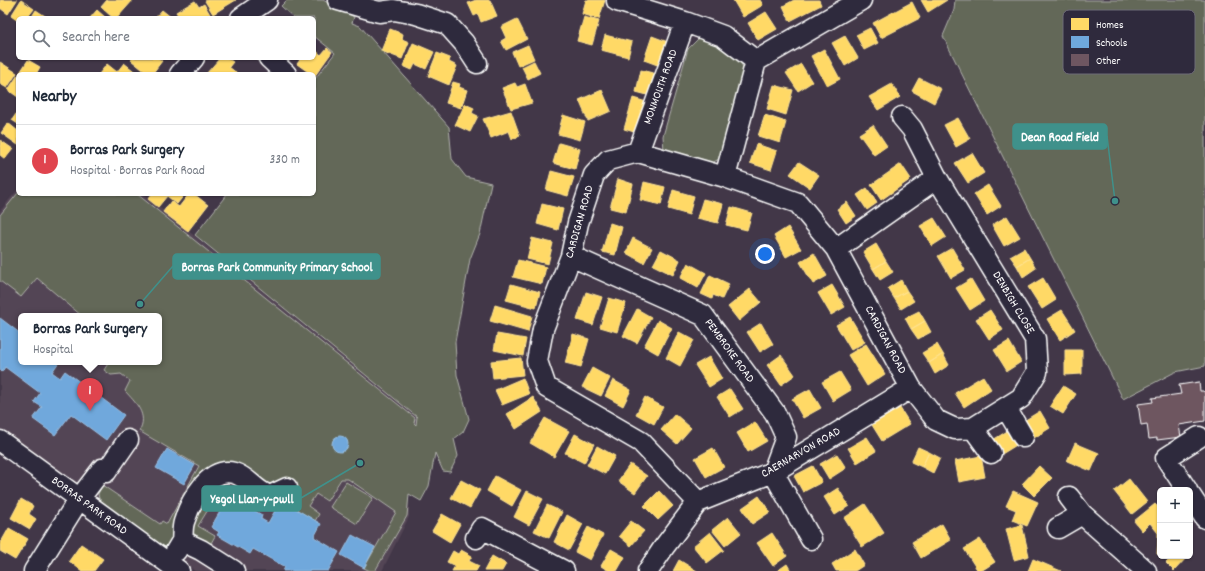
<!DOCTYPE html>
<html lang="en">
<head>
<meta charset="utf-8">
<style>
	:root { --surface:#fff; --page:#f2f2f3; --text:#1f2937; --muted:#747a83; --line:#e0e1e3; --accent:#b45309 }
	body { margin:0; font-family:Dekko,sans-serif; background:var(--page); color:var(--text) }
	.controls { position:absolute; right:12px; bottom:12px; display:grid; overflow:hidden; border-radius:6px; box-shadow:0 1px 3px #0004 }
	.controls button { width:36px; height:36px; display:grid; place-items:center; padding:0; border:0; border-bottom:1px solid var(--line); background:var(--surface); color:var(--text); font:20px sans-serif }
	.you { position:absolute; left:765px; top:254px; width:14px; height:14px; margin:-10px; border:3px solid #fff; border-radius:50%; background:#1a73e8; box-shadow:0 0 0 6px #1a73e833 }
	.badge { display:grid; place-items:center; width:26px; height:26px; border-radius:50%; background:var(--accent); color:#fff; font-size:13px; font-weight:700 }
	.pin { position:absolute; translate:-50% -33px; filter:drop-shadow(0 1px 2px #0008) }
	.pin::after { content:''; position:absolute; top:21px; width:14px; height:12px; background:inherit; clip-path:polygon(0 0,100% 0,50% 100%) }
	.popup { position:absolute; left:18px; top:313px; width:144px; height:52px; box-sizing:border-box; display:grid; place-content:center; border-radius:6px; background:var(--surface); filter:drop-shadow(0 1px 3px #0005); font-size:13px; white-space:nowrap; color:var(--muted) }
	.popup b { font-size:15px; color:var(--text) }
	.popup::after { content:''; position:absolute; left:50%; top:100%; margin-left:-8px; border:8px solid transparent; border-top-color:var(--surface) }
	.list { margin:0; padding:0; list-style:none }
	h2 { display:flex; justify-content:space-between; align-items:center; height:52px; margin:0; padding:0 16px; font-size:17px }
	h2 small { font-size:13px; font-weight:400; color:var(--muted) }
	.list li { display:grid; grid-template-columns:26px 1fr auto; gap:12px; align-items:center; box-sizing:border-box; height:72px; padding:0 16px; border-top:1px solid var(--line) }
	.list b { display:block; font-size:15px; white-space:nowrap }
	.list p { margin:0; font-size:13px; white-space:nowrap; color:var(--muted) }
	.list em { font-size:13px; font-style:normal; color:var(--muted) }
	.icon { flex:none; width:22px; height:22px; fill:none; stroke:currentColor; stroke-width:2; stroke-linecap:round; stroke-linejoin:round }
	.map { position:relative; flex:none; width:1205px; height:571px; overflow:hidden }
	.search { position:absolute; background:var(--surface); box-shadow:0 1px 3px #0004; left:16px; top:16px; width:300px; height:44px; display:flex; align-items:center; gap:10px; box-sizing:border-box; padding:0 14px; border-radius:6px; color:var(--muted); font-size:15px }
	.panel { position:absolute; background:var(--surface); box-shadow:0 1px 3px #0004; left:16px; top:72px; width:300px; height:124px; border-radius:6px }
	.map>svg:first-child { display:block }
	.built { fill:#534454; fill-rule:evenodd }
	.green { fill:#636759; stroke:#b1b3ac }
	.homes { fill:#ffd966; stroke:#ffe494 }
	.schools { fill:#6fa8dc; stroke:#9ac2e6 }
	.building { fill:#6e5661; stroke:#fff }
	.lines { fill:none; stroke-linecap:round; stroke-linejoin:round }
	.minor-casing { stroke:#fff; stroke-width:23 }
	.minor { stroke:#2f2a3d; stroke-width:20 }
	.labels { text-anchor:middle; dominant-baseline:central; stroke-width:4; stroke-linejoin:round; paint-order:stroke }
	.street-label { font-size:12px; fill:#fff; stroke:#2f2a3d }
	.key { fill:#2f2a3d; stroke:#6d6a77; stroke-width:1 }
	.key-label { font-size:11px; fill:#fff }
	.leader { fill:none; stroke:#3f918b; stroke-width:1.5 }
	.callout-dot { fill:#3f918b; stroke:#2f2a3d; stroke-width:1.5 }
	.callout { fill:#3f918b; stroke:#3f918b; stroke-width:1.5 }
	.callout-label { font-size:13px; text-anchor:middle; font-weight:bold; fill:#fff }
</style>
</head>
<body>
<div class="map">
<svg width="1205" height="571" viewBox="0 0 1205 571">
	<rect width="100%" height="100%" fill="#423748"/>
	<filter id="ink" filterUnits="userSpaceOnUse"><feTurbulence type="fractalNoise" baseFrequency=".025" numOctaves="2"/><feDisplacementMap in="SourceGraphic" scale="8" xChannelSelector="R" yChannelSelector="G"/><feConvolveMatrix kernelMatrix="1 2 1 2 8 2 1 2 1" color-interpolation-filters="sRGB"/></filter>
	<g filter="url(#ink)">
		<!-- built -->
		<path class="built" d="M 18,189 L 18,194 L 143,194 L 417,417 L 409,486 L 409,517 L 382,571 L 195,571 L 0,434 L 0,211 ZM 21,316 L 159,316 L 159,362 L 21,362 Z"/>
		<!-- green -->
		<path class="green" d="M 287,0 L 323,0 L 354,17 L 352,23 L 360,26 L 449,127 L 452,159 L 466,177 L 491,183 L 480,234 L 470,259 L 455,342 L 457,375 L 469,419 L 463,432 L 454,439 L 458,456 L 450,472 L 443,471 L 435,453 L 429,486 L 421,501 L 409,494 L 407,516 L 375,571 L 370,571 L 364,568 L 396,512 L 348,479 L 341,479 L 327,501 L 316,494 L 308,506 L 319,514 L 315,521 L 285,503 L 295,484 L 273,489 L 233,469 L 198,526 L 215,536 L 210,545 L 179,523 L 172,548 L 162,546 L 99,499 L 98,494 L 102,485 L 160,524 L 162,521 L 167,524 L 199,466 L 139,431 C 149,415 135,402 125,391 L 130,381 L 121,374 L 111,375 L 104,370 L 109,362 L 159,362 L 159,316 L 82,316 L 37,278 L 21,297 L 0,281 L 0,215 L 18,193 L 137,194 L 415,418 L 414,423 L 416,425 L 417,417 L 195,235 L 227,194 L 314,194 L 314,80 L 335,53 L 314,36 L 314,18 L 294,18 L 281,6 Z
			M 955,0 L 1205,0 L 1205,366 L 1175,372 L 1123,399 L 943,36 L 954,10 Z
			M 699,38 L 720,42 L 739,56 L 746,77 L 721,158 L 706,166 L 664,151 L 663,136 L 688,49 Z
			M 346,482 L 373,498 L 357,524 L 330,507 Z"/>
		<!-- homes -->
		<path class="homes" d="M 0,0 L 17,0 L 8,14 L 0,8 Z
			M 21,0 L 34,9 L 27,18 L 18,18 L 18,21 L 11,16 Z
			M 107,0 L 133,0 L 117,18 L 113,18 L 101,7 Z
			M 207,0 L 236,0 L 213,14 L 205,1 Z
			M 476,0 L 490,0 L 497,16 L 481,22 L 478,14 L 474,16 L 468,3 Z
			M 586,0 L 605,0 L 599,19 L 582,14 Z
			M 733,0 L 760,0 L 763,5 L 743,17 Z
			M 794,0 L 819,0 L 821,5 L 790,21 L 783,6 Z
			M 921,0 L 947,0 L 928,12 Z
			M 195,1 L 199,7 L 204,4 L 211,16 L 207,18 L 180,18 L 176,12 Z
			M 912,2 L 920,18 L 881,38 L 873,23 Z
			M 36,10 L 48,18 L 31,18 Z
			M 97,10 L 106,18 L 90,18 Z
			M 162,10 L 172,18 L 155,18 Z
			M 766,12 L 777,29 L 758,40 L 748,23 Z
			M 584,17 L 599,21 L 592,45 L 577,41 Z
			M 517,19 L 527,39 L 506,50 L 501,41 L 506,38 L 501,27 Z
			M 870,28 L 878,43 L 864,50 L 856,35 Z
			M 390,29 L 403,34 L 402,39 L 409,42 L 402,59 L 381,51 Z
			M 605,35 L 632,42 L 628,57 L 601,50 Z
			M 652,36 L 668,42 L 660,66 L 644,60 Z
			M 845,36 L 858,58 L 845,66 L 832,43 Z
			M 413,43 L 434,52 L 426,69 L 415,64 L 412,70 L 403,66 Z
			M 528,45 L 534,59 L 518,66 L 512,52 Z
			M 327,48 L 332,52 L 314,77 L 314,74 L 311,74 L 297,64 L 300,60 L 297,58 L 314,58 L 314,49 L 321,55 Z
			M 824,49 L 840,79 L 827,86 L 811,56 Z
			M 437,53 L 450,58 L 449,62 L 457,66 L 449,85 L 428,76 Z
			M 133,58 L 158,58 L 162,61 L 152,74 L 148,74 L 131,60 Z
			M 220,58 L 227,58 L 233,62 L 229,67 L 238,74 L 206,74 Z
			M 28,60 L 40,67 L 36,74 L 19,74 Z
			M 534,61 L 540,73 L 528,79 L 522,67 Z
			M 0,62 L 17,73 L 7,88 L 0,84 Z
			M 124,63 L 138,74 L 99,74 L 107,64 L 117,72 Z
			M 801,64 L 812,82 L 798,91 L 786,73 Z
			M 641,70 L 657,74 L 651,96 L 636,92 Z
			M 18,75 L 18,97 L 8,90 Z
			M 919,78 L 941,89 L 934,103 L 912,91 Z
			M 453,82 L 460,84 L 459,87 L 467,90 L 461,108 L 446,103 Z
			M 515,83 L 517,87 L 525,84 L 532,103 L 511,109 L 502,88 Z
			M 892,84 L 900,97 L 878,110 L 869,97 Z
			M 774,85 L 793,90 L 786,115 L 767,109 Z
			M 602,90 L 611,111 L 588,121 L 579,100 Z
			M 633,98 L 650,103 L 641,134 L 624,129 Z
			M 465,104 L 474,108 L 472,113 L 478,116 L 470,132 L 455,125 Z
			M 18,111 L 18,124 L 12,120 Z
			M 511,111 L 520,136 L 512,139 L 509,131 L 491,138 L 483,119 Z
			M 563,115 L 585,122 L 580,140 L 558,134 Z
			M 765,115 L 786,122 L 780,143 L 758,136 Z
			M 958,118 L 970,139 L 956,147 L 944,125 Z
			M 8,123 L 18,131 L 18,145 L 1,133 Z
			M 873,125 L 887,146 L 874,155 L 859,134 Z
			M 0,140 L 13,149 L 5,159 L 0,155 Z
			M 559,143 L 580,149 L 575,169 L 553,163 Z
			M 756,144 L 777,151 L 771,170 L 750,163 Z
			M 972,153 L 984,173 L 968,183 L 955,163 Z
			M 799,162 L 819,175 L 810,188 L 790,174 Z
			M 901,164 L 911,179 L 881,200 L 871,185 Z
			M 551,171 L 574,177 L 568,196 L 546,190 Z
			M 618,179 L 633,184 L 626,212 L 610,208 Z
			M 644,182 L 665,187 L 661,205 L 640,200 Z
			M 988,185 L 1001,206 L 987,215 L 974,194 Z
			M 867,188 L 877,203 L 867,210 L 857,195 Z
			M 673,190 L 694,196 L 689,215 L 668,209 Z
			M 152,194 L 185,194 L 177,204 L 167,196 L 158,207 L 148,199 Z
			M 189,194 L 194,194 L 208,205 L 188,231 L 163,212 L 171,201 L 179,207 Z
			M 703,199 L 723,204 L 718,223 L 697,218 Z
			M 847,202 L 856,216 L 846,223 L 837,209 Z
			M 542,204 L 563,209 L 558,230 L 537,224 Z
			M 731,207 L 752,213 L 747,230 L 726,225 Z
			M 1007,216 L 1020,237 L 1004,246 L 992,225 Z
			M 934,218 L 946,237 L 932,246 L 920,226 Z
			M 610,223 L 622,227 L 615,255 L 602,252 Z
			M 788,227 L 801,249 L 786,257 L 774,236 Z
			M 532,238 L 553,243 L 548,264 L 527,259 Z
			M 633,238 L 652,248 L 644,263 L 626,253 Z
			M 876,244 L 886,261 L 873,269 L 863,252 Z
			M 952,248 L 965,270 L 951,278 L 938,256 Z
			M 1024,248 L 1030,258 L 1017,266 L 1010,256 Z
			M 661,250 L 680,260 L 673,275 L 653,265 Z
			M 814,253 L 827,276 L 813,284 L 800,262 Z
			M 1030,258 L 1036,268 L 1023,277 L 1017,266 Z
			M 518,260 L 546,267 L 542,284 L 513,277 Z
			M 886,261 L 893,272 L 880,280 L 873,269 Z
			M 688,263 L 706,273 L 698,288 L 680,278 Z
			M 710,275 L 729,284 L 722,299 L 713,295 L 712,299 L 701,294 Z
			M 1043,278 L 1056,300 L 1042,309 L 1028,287 Z
			M 971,279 L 984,301 L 970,310 L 956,288 Z
			M 901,280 L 907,291 L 894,298 L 888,288 Z
			M 511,284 L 540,292 L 536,308 L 506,300 Z
			M 832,285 L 845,307 L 831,315 L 818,293 Z
			M 750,289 L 761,302 L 739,321 L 728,307 Z
			M 907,291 L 914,301 L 901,309 L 894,298 Z
			M 586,292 L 602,297 L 593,325 L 577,320 Z
			M 609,298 L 626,303 L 617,332 L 600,327 Z
			M 495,305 L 532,316 L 528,332 L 490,321 Z
			M 637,309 L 651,317 L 637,343 L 623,336 Z
			M 990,310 L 1003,330 L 989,339 L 976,319 Z
			M 1062,310 L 1075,330 L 1060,340 L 1047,319 Z
			M 919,311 L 925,321 L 911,329 L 905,318 Z
			M 850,317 L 865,342 L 851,350 L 836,325 Z
			M 658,320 L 672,328 L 658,354 L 644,346 Z
			M 925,321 L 931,332 L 918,339 L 911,329 Z
			M 761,323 L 773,344 L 760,352 L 747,332 Z
			M 679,332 L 694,340 L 680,366 L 666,358 Z
			M 497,334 L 526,339 L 523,356 L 494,350 Z
			M 573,334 L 589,339 L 581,367 L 565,363 Z
			M 1009,341 L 1021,362 L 1007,371 L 994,350 Z
			M 866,344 L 885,374 L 867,386 L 848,355 Z
			M 937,344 L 943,354 L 929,363 L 922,353 Z
			M 1065,350 L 1082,350 L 1082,374 L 1065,375 Z
			M 943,354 L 949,365 L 935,374 L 929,363 Z
			M 781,355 L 795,375 L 781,385 L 767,365 Z
			M 709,357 L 722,379 L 709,387 L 695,365 Z
			M 521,358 L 523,375 L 493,378 L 491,361 Z
			M 592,368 L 610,378 L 601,396 L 582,387 Z
			M 840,372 L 851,390 L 833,401 L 822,382 Z
			M 983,376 L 991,389 L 964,407 L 955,393 Z
			M 523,378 L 529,394 L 502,405 L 495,390 Z
			M 613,380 L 631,390 L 623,406 L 605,396 Z
			M 1063,386 L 1076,394 L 1063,414 L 1050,406 Z
			M 730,389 L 743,409 L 730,417 L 717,397 Z
			M 810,389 L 821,408 L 803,418 L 792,399 Z
			M 533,397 L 542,412 L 516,429 L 507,414 Z
			M 645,397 L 663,407 L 654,424 L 636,414 Z
			M 900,408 L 910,424 L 882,441 L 872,425 Z
			M 1040,411 L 1050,428 L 1029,441 L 1019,424 Z
			M 675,414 L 691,428 L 677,444 L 661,430 Z
			M 545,418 L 569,431 L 554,457 L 530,443 Z
			M 755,422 L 767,441 L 748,452 L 737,433 Z
			M 1009,430 L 1018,444 L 997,457 L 988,443 Z
			M 575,434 L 594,444 L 584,463 L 565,453 Z
			M 867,437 L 876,451 L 857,463 L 848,448 Z
			M 1075,443 L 1099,453 L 1091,471 L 1067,461 Z
			M 597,446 L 615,456 L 605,474 L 587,465 Z
			M 918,447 L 929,452 L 922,467 L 911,462 Z
			M 713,448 L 724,467 L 706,477 L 695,458 Z
			M 929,452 L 940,458 L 933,473 L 922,467 Z
			M 837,454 L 846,468 L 829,479 L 820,464 Z
			M 981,456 L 985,477 L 959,482 L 955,461 Z
			M 630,464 L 647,476 L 635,493 L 618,481 Z
			M 813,466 L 822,482 L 803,492 L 794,476 Z
			M 1039,466 L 1052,478 L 1034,496 L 1022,484 Z
			M 495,476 L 521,490 L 512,506 L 487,491 Z
			M 1129,479 L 1147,502 L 1132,514 L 1114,491 Z
			M 461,480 L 480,490 L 470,508 L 451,498 Z
			M 838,488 L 849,506 L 835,515 L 824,497 Z
			M 527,491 L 543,499 L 529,525 L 514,517 Z
			M 659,491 L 673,506 L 658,520 L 644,506 Z
			M 1013,491 L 1038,502 L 1027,526 L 1012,520 L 1016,510 L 1006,506 Z
			M 759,496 L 770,512 L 752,524 L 742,508 Z
			M 21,499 L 33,506 L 29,514 L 36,519 L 30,529 L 11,518 Z
			M 865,504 L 884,533 L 862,547 L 844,518 Z
			M 1155,504 L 1160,509 L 1160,537 L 1158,537 L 1158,533 L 1150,523 L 1142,531 L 1134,521 Z
			M 547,505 L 562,512 L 549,538 L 534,531 Z
			M 442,514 L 460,524 L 450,542 L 432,531 Z
			M 567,515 L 583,524 L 569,550 L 554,542 Z
			M 728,517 L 741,533 L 725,546 L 712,530 Z
			M 631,521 L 644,531 L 631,546 L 619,536 Z
			M 942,524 L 951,540 L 921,558 L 912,542 Z
			M 1022,525 L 1029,556 L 1014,560 L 1006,529 Z
			M 588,527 L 603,535 L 590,560 L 575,552 Z
			M 9,528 L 28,539 L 15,560 L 0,551 L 0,544 Z
			M 710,532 L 724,550 L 707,563 L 693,546 Z
			M 772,533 L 787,556 L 773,566 L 757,543 Z
			M 1158,537 L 1160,537 L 1160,554 L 1157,554 Z
			M 980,539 L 995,562 L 981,571 L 978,571 L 964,549 Z
			M 81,544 L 103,559 L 94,571 L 82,571 L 69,561 Z
			M 611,549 L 625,557 L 617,571 L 609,571 L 601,566 Z
			M 855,549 L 864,565 L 855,571 L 836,571 L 832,564 Z
			M 461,550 L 472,556 L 469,561 L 479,566 L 476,571 L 452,571 L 455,566 L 447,562 L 453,551 L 458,554 Z
			M 492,556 L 506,564 L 502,571 L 484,571 Z
			M 1173,556 L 1188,556 L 1174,571 L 1166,563 Z
			M 1033,559 L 1061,571 L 1028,571 Z
			M 679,560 L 697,571 L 673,571 Z
			M 787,564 L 791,571 L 777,571 Z"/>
		<!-- schools -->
		<path class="schools" d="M 0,318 L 21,334 L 21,362 L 59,362 L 52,372 L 60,378 L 65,371 L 124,415 L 106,440 L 71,414 L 55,435 L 33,419 L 42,407 L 34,402 L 40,393 L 5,367 L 2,372 L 0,370 Z
			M332 444a8 8 0 1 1 16 0a8 8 0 1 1-16 0Z
			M 167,449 L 195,465 L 184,484 L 156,468 Z
			M 229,496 L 262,515 L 261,519 L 268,523 L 281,500 L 321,524 L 314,537 L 339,552 L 328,571 L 283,571 L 285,567 L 253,549 L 250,554 L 217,535 L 219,532 L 211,527 Z
			M 352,535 L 375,547 L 364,568 L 341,555 Z"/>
		<!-- building -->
		<path class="building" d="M 1199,382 L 1200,391 L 1203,391 L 1205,393 L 1205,421 L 1179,425 L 1181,437 L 1157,440 L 1157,438 L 1149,439 L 1147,424 L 1141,425 L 1138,404 L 1153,402 L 1152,398 L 1181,394 L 1179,385 Z"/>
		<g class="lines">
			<!-- minor casing -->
			<g class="minor-casing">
				<path id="minor" d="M 338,0 L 379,12 L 394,10 L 416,14 L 447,24 L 464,43 L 477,63
					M 617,1 L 685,22 L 638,152
					M 241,18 L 267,0
					M 685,22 L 723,36 L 756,61 L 861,0
					M 269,58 L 286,74
					M 180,74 L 194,58
					M 725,177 L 756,61
					M 836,249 L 937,178
					M 571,256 L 703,315 L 775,413 L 786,437 L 773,472 L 811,539
					M 1006,408 L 1023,437
					M 973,428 L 991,453
					M 0,441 L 179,571
					M 1187,490 L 1166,458 L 1199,437
					M 1190,495 L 1205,518
					M 1069,497 L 1082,514 L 1146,571
					M 698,502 L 641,442 L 546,387 L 537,361 L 543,329 L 571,256 L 578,223 L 594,175 L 608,160 L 638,152 L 725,177 L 798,203 L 836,249 L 911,388 L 936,420 L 955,429 L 973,428 L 1021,398 L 1037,372 L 1035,339 L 937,178 L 912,129 L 902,117
					M 1058,528 L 1082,514
					M 476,538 L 482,528 L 564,571
					M 182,541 C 183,535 182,528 184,522 C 190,502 209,466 234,473 C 248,477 256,492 270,496 L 287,488
					M 176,551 L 182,541 L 201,550 L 234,571
					M 34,571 L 79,499 L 102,469 L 106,472 L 128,440
					M 648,571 L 664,547 L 698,502 L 773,472 L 911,388"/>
			</g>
			<!-- minor -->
			<use href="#minor" class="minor"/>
		</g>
	</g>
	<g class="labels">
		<!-- street labels -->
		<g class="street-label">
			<text transform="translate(661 87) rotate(-70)">MONMOUTH ROAD</text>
			<text transform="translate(580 222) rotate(-74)">CARDIGAN ROAD</text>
			<text transform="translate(1013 303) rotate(59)">DENBIGH CLOSE</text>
			<text transform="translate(885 340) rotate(62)">CARDIGAN ROAD</text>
			<text transform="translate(729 351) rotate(54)">PEMBROKE ROAD</text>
			<text transform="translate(801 453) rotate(-30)">CAERNARVON ROAD</text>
			<text transform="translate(89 506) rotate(36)">BORRAS PARK ROAD</text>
		</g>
	</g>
	<!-- legend -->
	<rect x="1063" y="10" width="132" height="64" rx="6" class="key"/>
	<rect x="1071" y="18" width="18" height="12" fill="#ffd966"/>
	<rect x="1071" y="36" width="18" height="12" fill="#6fa8dc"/>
	<rect x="1071" y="54" width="18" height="12" fill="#6e5661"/>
	<g class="key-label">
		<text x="1096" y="28">Homes</text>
		<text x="1096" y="46">Schools</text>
		<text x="1096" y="64">Other</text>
	</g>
	<!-- callouts -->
	<path class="leader" d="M1115 201L1107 136M140 304L173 266M360 463L301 498"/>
	<g class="callout-dot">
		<circle cx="1115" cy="201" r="4"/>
		<circle cx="140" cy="304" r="4"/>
		<circle cx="360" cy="463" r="4"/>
	</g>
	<g class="callout">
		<rect x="1013" y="124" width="94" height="25" rx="4"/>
		<rect x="173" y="254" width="207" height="25" rx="4"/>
		<rect x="202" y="486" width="99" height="25" rx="4"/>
	</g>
	<g class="callout-label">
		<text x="1060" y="141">Dean Road Field</text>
		<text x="277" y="271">Borras Park Community Primary School</text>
		<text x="252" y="503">Ysgol Llan-y-pwll</text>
	</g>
</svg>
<div class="controls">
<button>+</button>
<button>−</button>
</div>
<div class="you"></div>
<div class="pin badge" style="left:90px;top:411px;background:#e0444e">1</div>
<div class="popup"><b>Borras Park Surgery</b>Hospital</div>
<div class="search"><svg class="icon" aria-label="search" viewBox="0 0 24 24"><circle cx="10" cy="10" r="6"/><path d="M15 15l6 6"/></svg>Search here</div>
<section class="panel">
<h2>Nearby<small></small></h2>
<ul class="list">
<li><span class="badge" style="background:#e0444e">1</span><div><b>Borras Park Surgery</b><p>Hospital · Borras Park Road</p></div><em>330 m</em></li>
</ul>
</section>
</div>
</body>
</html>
